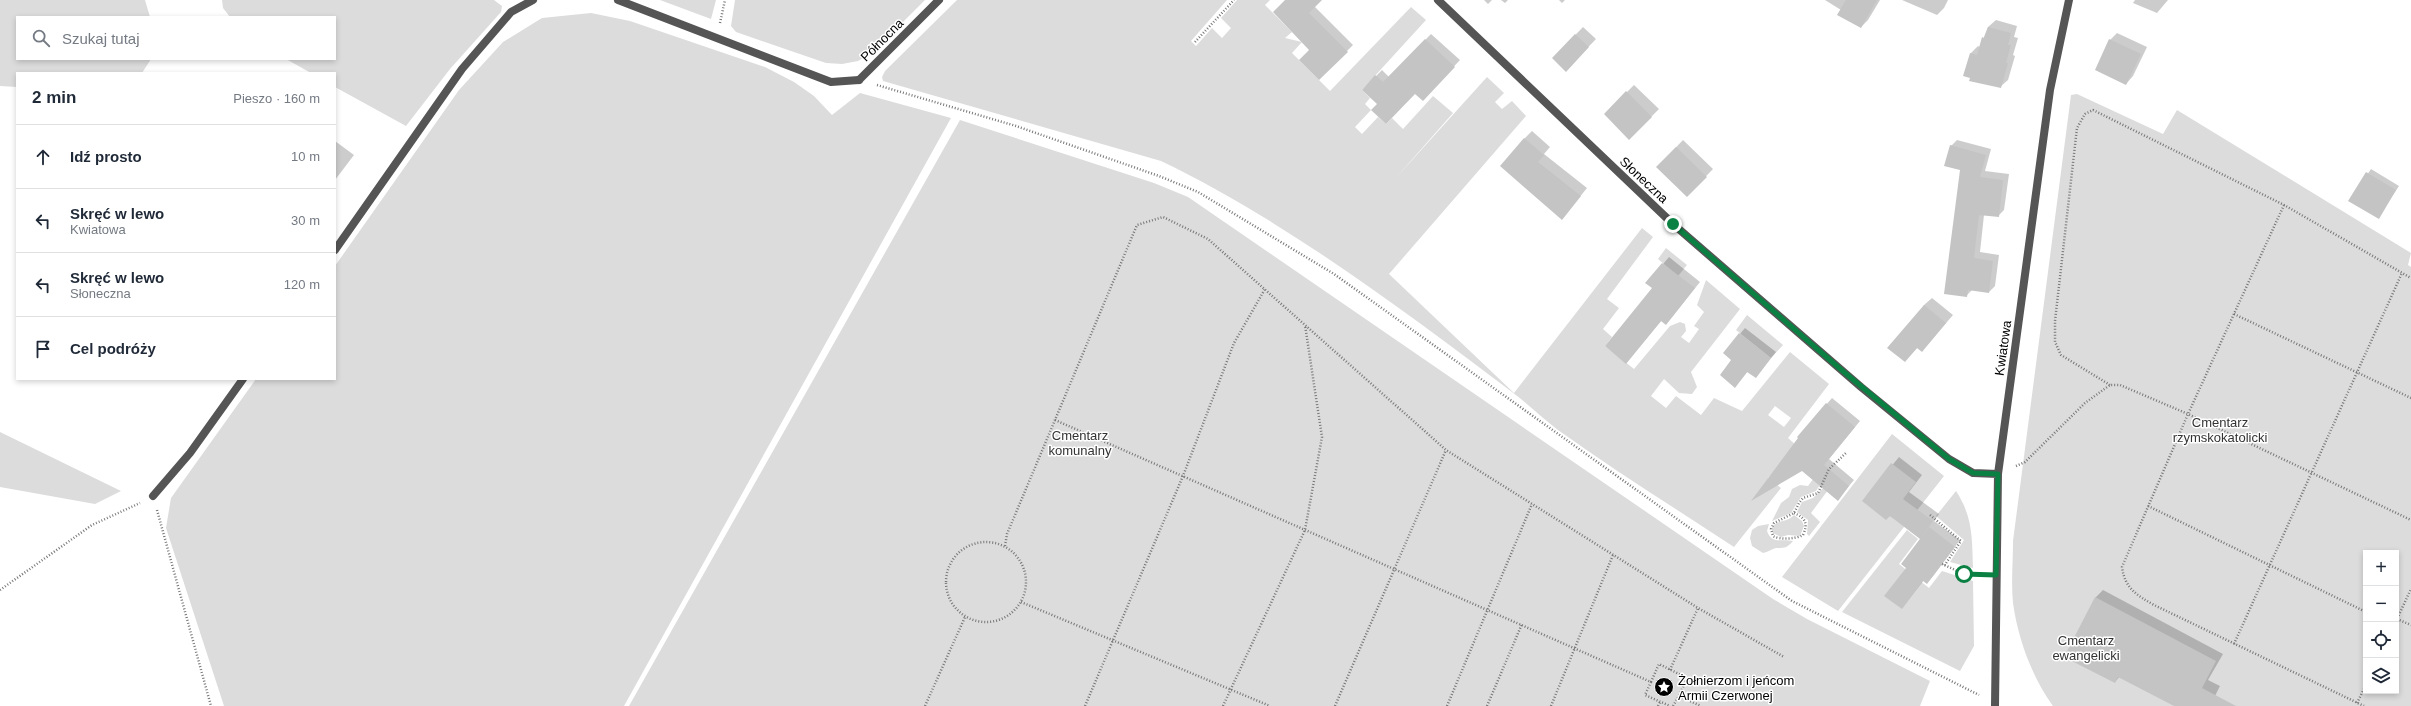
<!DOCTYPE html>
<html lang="pl">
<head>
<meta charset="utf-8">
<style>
	:root { --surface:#fff; --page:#f6f6f7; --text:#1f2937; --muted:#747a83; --line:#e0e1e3 }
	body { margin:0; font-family:Arial,sans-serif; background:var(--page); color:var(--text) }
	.controls { position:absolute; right:12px; bottom:12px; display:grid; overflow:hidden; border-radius:0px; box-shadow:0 2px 6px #0003 }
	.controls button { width:36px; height:36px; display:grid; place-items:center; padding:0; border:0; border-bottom:1px solid var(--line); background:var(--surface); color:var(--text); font:20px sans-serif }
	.stop { position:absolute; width:12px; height:12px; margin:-9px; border:3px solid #0b8043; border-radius:50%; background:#fff }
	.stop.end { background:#0b8043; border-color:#fff; box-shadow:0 1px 4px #0008 }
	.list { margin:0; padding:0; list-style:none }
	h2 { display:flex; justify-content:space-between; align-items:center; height:52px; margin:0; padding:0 16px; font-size:17px }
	h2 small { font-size:13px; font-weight:400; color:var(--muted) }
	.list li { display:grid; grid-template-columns:26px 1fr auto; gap:12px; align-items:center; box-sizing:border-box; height:64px; padding:0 16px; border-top:1px solid var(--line) }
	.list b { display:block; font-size:15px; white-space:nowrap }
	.list p { margin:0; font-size:13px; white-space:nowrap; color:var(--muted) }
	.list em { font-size:13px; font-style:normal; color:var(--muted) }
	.icon { flex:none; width:22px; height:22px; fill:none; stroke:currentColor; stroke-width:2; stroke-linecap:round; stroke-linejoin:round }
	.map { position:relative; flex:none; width:2411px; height:706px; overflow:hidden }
	.search { position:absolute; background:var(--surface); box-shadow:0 2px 6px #0003; left:16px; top:16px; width:320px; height:44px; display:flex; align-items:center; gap:10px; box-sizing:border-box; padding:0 14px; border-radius:0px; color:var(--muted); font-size:15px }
	.panel { position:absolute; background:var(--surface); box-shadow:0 2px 6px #0003; left:16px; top:72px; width:320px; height:308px; border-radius:0px }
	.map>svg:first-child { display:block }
	.green { fill:#dcdcdc; fill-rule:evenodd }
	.shadow { fill:#0003 }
	.building { fill:#c4c4c4 }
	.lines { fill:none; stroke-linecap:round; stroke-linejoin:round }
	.path { stroke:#777; stroke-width:2.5; stroke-dasharray:1 2; stroke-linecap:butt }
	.service { stroke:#555; stroke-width:8 }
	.minor { stroke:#555; stroke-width:8 }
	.route { stroke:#0b8043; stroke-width:5 }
	.labels { text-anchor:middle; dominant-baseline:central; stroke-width:3; stroke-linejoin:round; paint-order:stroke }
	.street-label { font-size:13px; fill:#000; stroke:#fff }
	.park-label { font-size:13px; fill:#333; stroke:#fff }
	.poi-label { font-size:13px; fill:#000; stroke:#fff; text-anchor:start }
</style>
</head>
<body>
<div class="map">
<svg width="2411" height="706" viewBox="0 0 2411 706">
	<rect width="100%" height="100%" fill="#fff"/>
	<!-- green -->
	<path class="green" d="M 0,0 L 145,0 L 150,17 L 17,17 L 17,59 L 151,59 L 142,73 L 17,73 L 17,87 L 0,86 Z
		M 222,0 L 494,0 L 502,6 L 501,12 L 450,69 L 406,126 L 335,87 L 335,73 L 311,73 L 286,59 L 335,59 L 335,17 L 230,17 L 223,8 Z
		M 660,0 L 716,0 L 711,19 Z
		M 735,0 L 925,0 L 873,52 L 858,61 L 842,64 L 826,63 L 736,32 L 731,26 Z
		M 957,0 L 1227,0 L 1191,41 L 1196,46 L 1212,28 L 1222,38 L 1231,28 L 1221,18 L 1237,0 L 1270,0 L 1265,5 L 1292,32 L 1285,38 L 1302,42 L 1292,53 L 1330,91 L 1411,7 L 1426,20 L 1362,90 L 1370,98 L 1365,104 L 1371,110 L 1355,127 L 1362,134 L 1378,117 L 1386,124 L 1392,118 L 1403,129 L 1433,96 L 1453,113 L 1394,180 L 1487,77 L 1504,93 L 1495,102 L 1502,109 L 1512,101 L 1526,116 L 1389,274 L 1514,393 L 1642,228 L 1653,237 L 1607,299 L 1619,308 L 1603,329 L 1612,337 L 1605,346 L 1634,369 L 1670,326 L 1680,322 L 1685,324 L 1686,331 L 1681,337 L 1689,343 L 1699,329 L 1694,326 L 1704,312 L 1697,305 L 1706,280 L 1740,309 L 1691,372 L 1697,387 L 1692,394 L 1679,393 L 1664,379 L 1651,396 L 1666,408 L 1676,396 L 1701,415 L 1714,398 L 1742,411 L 1790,352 L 1829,384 L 1788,438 L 1797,446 L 1768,478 L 1781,488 L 1734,547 C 1675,508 1615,471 1558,430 C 1542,418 1528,404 1512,392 C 1403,310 1284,220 1161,161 L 883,81 L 882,77 L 885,71 ZM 1775,406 L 1791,418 L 1784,427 L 1768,415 Z
		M 591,13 L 630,21 L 765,67 L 794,82 L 814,96 L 832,115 L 860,93 L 951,118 L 624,706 L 224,706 L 166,528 L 171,498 L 256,379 L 335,379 L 335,266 L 459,90 L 503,42 L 542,18 Z
		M 2077,94 L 2163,134 L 2177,110 L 2411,253 L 2408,265 L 2411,267 L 2411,706 L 2053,706 C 2032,677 2018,639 2013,603 C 2011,583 2013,562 2013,541 L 2071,95 ZM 2366,553 L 2396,553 L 2396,691 L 2366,691 Z
		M 960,120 L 1154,183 L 1188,197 L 1773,599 L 1807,619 L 1930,681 L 1920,706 L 629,706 Z
		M 1666,248 L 1687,265 L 1678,276 L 1658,259 Z
		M 1747,315 L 1783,345 L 1771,358 L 1736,330 Z
		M 0,432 L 121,491 L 95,504 L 0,487 Z
		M 1892,434 L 1944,476 L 1838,611 L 1782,577 Z
		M 1816,475 L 1821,483 L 1816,491 L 1801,497 L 1791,513 L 1772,521 L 1781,503 L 1789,497 L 1792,489 L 1800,485 L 1808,486 Z
		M 1831,486 L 1811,513 L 1820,522 L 1809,536 L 1807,534 L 1808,520 L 1797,512 L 1802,502 L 1813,498 L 1823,488 Z
		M 1956,491 C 1973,517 1972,538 1973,568 L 1950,562 L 1964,540 L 1936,516 Z
		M 1794,515 L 1802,521 L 1804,526 L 1800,536 L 1788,535 L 1781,537 L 1773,533 L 1772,528 C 1777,519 1787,523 1794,515 Z
		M 1769,524 L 1767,531 C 1772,545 1782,538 1793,541 C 1787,548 1785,548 1776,548 C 1772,549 1768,552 1763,553 L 1752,546 L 1750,538 L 1752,530 L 1758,526 Z
		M 1907,530 L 1918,539 L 1899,564 L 1929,588 L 1942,571 L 1973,581 L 1974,646 L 1960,671 L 1842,612 Z"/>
	<!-- shadow -->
	<path class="shadow" d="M 1286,0 L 1321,0 L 1314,6 L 1353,45 L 1319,79 L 1310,50 Z
		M 1484,0 L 1492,0 L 1488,4 Z
		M 1501,0 L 1508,0 L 1505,3 Z
		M 1559,0 L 1565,0 L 1562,3 Z
		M 1825,0 L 1880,0 L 1868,20 L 1861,27 L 1841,10 Z
		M 1902,0 L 1948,0 L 1944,8 L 1937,15 Z
		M 2135,0 L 2168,0 L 2157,13 L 2133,3 Z
		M 1996,20 L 2017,26 L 2014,37 L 2018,38 L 2013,55 L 2015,56 L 2008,80 L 2000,87 L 1970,54 L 1978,46 L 1980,47 L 1988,27 Z
		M 1583,27 L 1596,39 L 1573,63 L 1553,58 Z
		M 2117,33 L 2147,47 L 2133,76 L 2126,84 L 2110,40 Z
		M 1431,34 L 1460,60 L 1428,94 L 1415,93 L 1379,104 L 1376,76 L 1382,70 L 1389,77 Z
		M 1634,85 L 1659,109 L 1629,139 L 1605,114 Z
		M 1532,131 L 1550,147 L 1544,154 L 1587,188 L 1562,219 L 1524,139 Z
		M 1683,140 L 1713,169 L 1687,196 L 1657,167 Z
		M 1957,140 L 1991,149 L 1985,171 L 2009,174 L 2004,210 L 1998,216 L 1984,215 L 1980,252 L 1999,255 L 1995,286 L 1989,292 L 1973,289 L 1966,296 L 1961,169 L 1951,146 Z
		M 335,141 L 354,155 L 335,180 Z
		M 2371,169 L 2399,186 L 2378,218 L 2350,200 Z
		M 1669,257 L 1700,282 L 1672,317 L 1662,320 L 1626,363 L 1653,288 L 1647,283 Z
		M 1932,298 L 1953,315 L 1929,343 L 1918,347 L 1905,361 L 1924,305 Z
		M 1745,328 L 1776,352 L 1756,377 L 1748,371 L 1740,381 L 1733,360 L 1724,353 Z
		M 1832,398 L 1860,421 L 1829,459 L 1854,480 L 1838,499 L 1798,437 Z
		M 1899,457 L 1922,475 L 1909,492 L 1939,514 L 1934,521 L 1960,540 L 1933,576 L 1927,582 L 1924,580 L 1902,608 L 1907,568 L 1924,535 L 1863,501 Z
		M 2103,590 L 2223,654 L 2208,680 L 2220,686 L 2210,706 L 2176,706 L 2120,676 L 2115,682 L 2066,657 L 2096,597 Z"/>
	<!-- building -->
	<path class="building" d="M 1285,0 L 1322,0 L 1309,13 L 1348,52 L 1319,80 L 1299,60 L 1309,50 L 1273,12 Z
		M 1846,0 L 1877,0 L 1861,28 L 1837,15 Z
		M 1988,27 L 2011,33 L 2008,45 L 2011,45 L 2006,63 L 2008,63 L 2001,88 L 1969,81 L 1970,78 L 1963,76 L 1970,53 L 1977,55 L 1982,37 L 1984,38 Z
		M 1575,34 L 1589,47 L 1566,72 L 1552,58 Z
		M 1425,39 L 1455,67 L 1423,101 L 1415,94 L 1386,124 L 1371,110 L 1377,104 L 1362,90 L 1375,75 L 1383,82 Z
		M 2109,39 L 2141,54 L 2126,85 L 2095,70 Z
		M 1626,91 L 1652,117 L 1629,140 L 1604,114 Z
		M 1524,138 L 1544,155 L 1538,162 L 1581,196 L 1562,220 L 1500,166 Z
		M 1950,145 L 1986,155 L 1980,177 L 2003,180 L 1999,217 L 1979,215 L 1974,258 L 1993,261 L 1989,293 L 1968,290 L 1967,297 L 1944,294 L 1960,170 L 1944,166 Z
		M 1676,147 L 1707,177 L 1687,197 L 1656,167 Z
		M 2366,172 L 2396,190 L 2379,219 L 2348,201 Z
		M 1662,263 L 1695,288 L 1666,325 L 1661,321 L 1626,364 L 1605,346 L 1652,288 L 1645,283 Z
		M 1924,305 L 1946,323 L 1922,352 L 1917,348 L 1905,362 L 1887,348 Z
		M 1739,333 L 1771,358 L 1756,378 L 1747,372 L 1735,388 L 1720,375 L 1731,360 L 1723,353 Z
		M 1826,403 L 1855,427 L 1824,465 L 1849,486 L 1838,501 L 1802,471 L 1751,501 L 1798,438 L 1797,437 Z
		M 1891,463 L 1916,482 L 1903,499 L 1933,521 L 1920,539 L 1890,516 L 1886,520 L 1862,501 Z
		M 1929,527 L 1955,547 L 1927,584 L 1923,581 L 1902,609 L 1884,596 L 1906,568 L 1901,564 Z
		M 2095,597 L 2216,661 L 2202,688 L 2236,706 L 2174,706 L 2118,677 L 2115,683 L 2064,657 Z"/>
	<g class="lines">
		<!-- path -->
		<path class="path" d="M 720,23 L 725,0
			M 1195,42 L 1234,0
			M 877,85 L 1016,126 L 1159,176 L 1198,192 L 1334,274 L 1792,601 L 1979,695
			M 2284,205 L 2188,414 L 2122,567 C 2125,589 2137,595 2154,605 L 2364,706
			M 2234,314 L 2411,398
			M 2110,385 L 2061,355 L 2055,342 L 2055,321 L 2077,128 L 2085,114 L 2093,110 L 2284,205 L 2411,278
			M 1055,420 L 1651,682 L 1645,695 L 1670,706
			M 2016,466 L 2025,462 L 2085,403 L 2110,385 L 2120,385 L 2188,414 L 2411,520
			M 2148,506 L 2366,612
			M 157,510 L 211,706
			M 1794,513 C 1806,518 1808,524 1803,535 C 1796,539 1780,540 1773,536 L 1771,529 L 1774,523 L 1794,513 L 1799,503 L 1803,498 L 1818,493 L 1829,469 L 1846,453
			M 1930,515 L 1961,541 L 1944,566
			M946 582a40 40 0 1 1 80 0a40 40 0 1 1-80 0Z
			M 1005,546 L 1007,534 L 1137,225 L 1163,217 L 1208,239 L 1446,450 L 1698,608 L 1784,657
			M 1942,564 L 1964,574 L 1982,575
			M 0,590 L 92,525 L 140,503
			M 1021,602 L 1270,706
			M 2397,619 L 2411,625
			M 2396,621 L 2411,589
			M 2234,644 L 2402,273
			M 1670,670 L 1698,608
			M 1651,682 L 1659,664 L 1687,678 L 1679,696
			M 2357,703 L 2366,685
			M 925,706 L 965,617
			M 1085,706 L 1183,476 L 1234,343 L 1265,289
			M 1223,706 L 1305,530 L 1322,437 L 1305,325
			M 1335,706 L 1446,450
			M 1447,706 L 1532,504
			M 1487,706 L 1522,624
			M 1551,706 L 1613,555
			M 1658,706 L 1660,702
			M 1673,706 L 1679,696 L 1701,706"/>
		<!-- service -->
		<path class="service" d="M 618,0 L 831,82 L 859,80
			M 335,250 L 462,69 L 511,12 L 533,0
			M 153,496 L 190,453 L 243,379"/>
		<!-- minor -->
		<path class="minor" d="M 1438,0 L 1673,224 L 1861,387 L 1949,459 L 1973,473 L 1998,474
			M 859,80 L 939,0
			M 1995,706 L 1998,474 L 2050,90 L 2069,0"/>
	</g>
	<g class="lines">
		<!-- route -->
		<path class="route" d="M 1673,224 L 1845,373 L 1949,459 L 1973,473 L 1998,474 L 1996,575 L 1964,574"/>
	</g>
	<!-- icons -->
	<defs>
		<g id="sight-disc" transform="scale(1)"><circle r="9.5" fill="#000" stroke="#fff"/><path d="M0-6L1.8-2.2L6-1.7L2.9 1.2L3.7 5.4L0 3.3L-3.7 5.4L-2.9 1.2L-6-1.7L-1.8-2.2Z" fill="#fff"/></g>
	</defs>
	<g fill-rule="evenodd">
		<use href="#sight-disc" x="1664" y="687"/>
	</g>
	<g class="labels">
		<!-- street labels -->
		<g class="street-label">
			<text transform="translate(882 40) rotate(-45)">Północna</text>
			<text transform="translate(1644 180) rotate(43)">Słoneczna</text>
			<text transform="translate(2003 348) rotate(-82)">Kwiatowa</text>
		</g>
		<!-- park labels -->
		<g class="park-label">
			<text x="2220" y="422">Cmentarz<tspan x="2220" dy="15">rzymskokatolicki</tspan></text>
			<text x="1080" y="435">Cmentarz<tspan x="1080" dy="15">komunalny</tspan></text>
			<text x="2086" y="640">Cmentarz<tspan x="2086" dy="15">ewangelicki</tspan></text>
		</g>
		<!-- poi labels -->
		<g class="poi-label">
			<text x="1678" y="680">Żołnierzom i jeńcom<tspan x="1678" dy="15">Armii Czerwonej</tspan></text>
		</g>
	</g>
</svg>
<div class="controls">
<button>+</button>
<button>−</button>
<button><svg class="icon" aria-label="locate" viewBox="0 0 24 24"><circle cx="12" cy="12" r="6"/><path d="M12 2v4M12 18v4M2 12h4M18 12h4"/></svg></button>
<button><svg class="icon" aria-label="layers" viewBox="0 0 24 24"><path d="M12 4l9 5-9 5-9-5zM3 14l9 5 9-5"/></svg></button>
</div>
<div class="stop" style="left:1964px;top:574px"></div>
<div class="stop end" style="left:1673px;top:224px"></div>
<div class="search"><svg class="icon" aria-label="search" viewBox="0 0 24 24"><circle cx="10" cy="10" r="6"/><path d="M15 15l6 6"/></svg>Szukaj tutaj</div>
<section class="panel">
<h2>2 min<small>Pieszo · 160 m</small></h2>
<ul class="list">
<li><svg class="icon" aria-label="ahead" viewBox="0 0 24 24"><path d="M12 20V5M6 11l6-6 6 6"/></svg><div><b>Idź prosto</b></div><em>10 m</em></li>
<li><svg class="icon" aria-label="left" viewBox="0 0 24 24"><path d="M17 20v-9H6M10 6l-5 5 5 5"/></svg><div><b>Skręć w lewo</b><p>Kwiatowa</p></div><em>30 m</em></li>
<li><svg class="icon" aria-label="left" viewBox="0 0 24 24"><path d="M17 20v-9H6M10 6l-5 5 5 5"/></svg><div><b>Skręć w lewo</b><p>Słoneczna</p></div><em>120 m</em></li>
<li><svg class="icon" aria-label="arrive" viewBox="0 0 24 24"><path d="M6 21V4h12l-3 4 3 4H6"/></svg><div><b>Cel podróży</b></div></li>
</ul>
</section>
</div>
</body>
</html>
